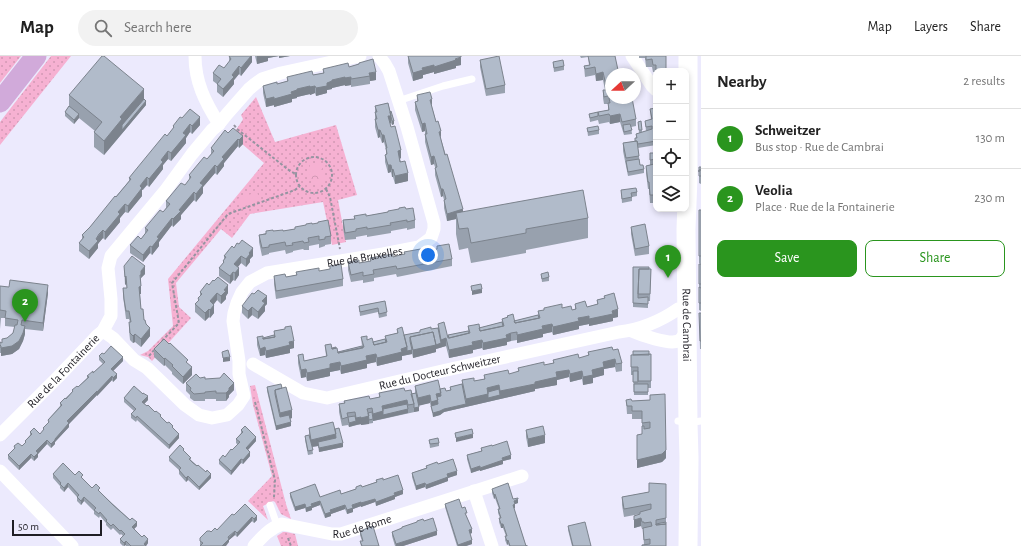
<!DOCTYPE html>
<html lang="en">
<head>
<meta charset="utf-8">
<style>
	:root { --surface:#fff; --page:#f2f2f2; --text:#222; --muted:#767676; --line:#e0e0e0; --accent:#2a951e }
	body { margin:0; font-family:"Alegreya Sans",sans-serif; background:var(--page); color:var(--text) }
	.controls { position:absolute; right:12px; top:12px; display:grid; overflow:hidden; border-radius:8px; box-shadow:0 2px 6px #0003 }
	.controls button { width:36px; height:36px; display:grid; place-items:center; padding:0; border:0; border-bottom:1px solid var(--line); background:var(--surface); color:var(--text); font:20px sans-serif }
	.compass { position:absolute; left:605px; top:12px; width:36px; height:36px; border-radius:50%; background:var(--surface); box-shadow:0 2px 6px #0003; rotate:249deg }
	.scale { position:absolute; left:12px; bottom:10px; width:90px; box-sizing:border-box; padding-left:4px; border:2px solid #1f1e25; border-top:0; font-size:11px; line-height:14px; white-space:nowrap; color:#1f1e25; -webkit-text-stroke:3px #eceafd; paint-order:stroke }
	.you { position:absolute; left:428px; top:199px; width:14px; height:14px; margin:-10px; border:3px solid #fff; border-radius:50%; background:#1a73e8; box-shadow:0 0 0 6px #1a73e833 }
	.badge { display:grid; place-items:center; width:26px; height:26px; border-radius:50%; background:var(--accent); color:#fff; font-size:13px; font-weight:700 }
	.pin { position:absolute; translate:-50% -33px; filter:drop-shadow(0 1px 2px #0008) }
	.pin::after { content:''; position:absolute; top:21px; width:14px; height:12px; background:inherit; clip-path:polygon(0 0,100% 0,50% 100%) }
	.list { margin:0; padding:0; list-style:none }
	h2 { display:flex; justify-content:space-between; align-items:center; height:52px; margin:0; padding:0 16px; font-size:17px }
	h2 small { font-size:13px; font-weight:400; color:var(--muted) }
	.list li { display:grid; grid-template-columns:26px 1fr auto; gap:12px; align-items:center; box-sizing:border-box; height:60px; padding:0 16px; border-top:1px solid var(--line) }
	.list b { display:block; font-size:15px; white-space:nowrap }
	.list p { margin:0; font-size:13px; white-space:nowrap; color:var(--muted) }
	.list em { font-size:13px; font-style:normal; color:var(--muted) }
	.actions { display:flex; gap:8px; padding:12px 16px }
	.actions a { flex:1; padding:9px 0; border:1px solid var(--accent); border-radius:8px; text-align:center; font-size:14px; color:var(--accent) }
	.actions .main { background:var(--accent); color:#fff }
	.icon { flex:none; width:22px; height:22px; fill:none; stroke:currentColor; stroke-width:2; stroke-linecap:round; stroke-linejoin:round }
	.map { position:relative; flex:none; width:701px; height:490px; overflow:hidden }
	header { display:flex; align-items:center; gap:24px; box-sizing:border-box; height:56px; padding:0 20px; background:var(--surface); border-bottom:1px solid var(--line) }
	header strong { font-size:19px }
	nav { display:flex; gap:22px; margin-inline-start:auto; font-size:14px }
	.search { width:280px; height:36px; background:var(--page); display:flex; align-items:center; gap:10px; box-sizing:border-box; padding:0 14px; border-radius:22px; color:var(--muted); font-size:15px }
	main { display:flex }
	aside { flex:1; background:var(--surface) }
	.map>svg:first-child { display:block }
	.grass { fill:url(#grass-dots) }
	.park { fill:url(#park-crowns) }
	.pitch { fill:#f6b1d2 }
	.lines { fill:none; stroke-linecap:round; stroke-linejoin:round }
	.path { stroke:#9594a1; stroke-width:2; stroke-dasharray:3 2; stroke-linecap:butt }
	.lane { stroke:#fff; stroke-width:7 }
	.street { stroke:#fff; stroke-width:13 }
	.secondary { stroke:#fff; stroke-width:19 }
	.primary { stroke:#d1aada; stroke-width:21 }
	.wall { fill:#98a1ae }
	.shaded-wall { fill:#7c838d }
	.building { fill:#b1bbca; stroke:#7c838d }
	.labels { text-anchor:middle; dominant-baseline:central; stroke-width:3; stroke-linejoin:round; paint-order:stroke }
	.street-label { font-size:12px; fill:#1f1e25; stroke:#eceafd }
</style>
</head>
<body>
<header>
<strong>Map</strong>
<div class="search"><svg class="icon" aria-label="search" viewBox="0 0 24 24"><circle cx="10" cy="10" r="6"/><path d="M15 15l6 6"/></svg>Search here</div>
<nav><a>Map</a><a>Layers</a><a>Share</a></nav>
</header>
<main>
<div class="map">
<svg width="701" height="490" viewBox="0 0 701 490">
	<defs>
		<pattern id="grass-dots" width="8" height="8" patternUnits="userSpaceOnUse"><rect width="8" height="8" fill="#f6b1d2"/><path d="M2 2h.1M6 6h.1" fill="none" stroke="#d298b4" stroke-width="1.8" stroke-linecap="round"/></pattern>
		<pattern id="park-crowns" width="20" height="18" patternUnits="userSpaceOnUse"><rect width="20" height="18" fill="#f6b1d2"/><path d="M2 6a3 3 0 1 1 6 0M12 15a3 3 0 1 1 6 0" fill="none" stroke="#d298b4"/></pattern>
	</defs>
	<rect width="100%" height="100%" fill="#eceafd"/>
	<!-- grass -->
	<path class="grass" d="M 0,0 L 21,0 L 0,27 Z
		M 51,0 L 71,0 L 0,89 L 0,66 Z
		M 256,41 L 275,86 L 336,69 L 357,139 L 338,144 L 346,186 L 332,189 L 323,146 L 250,158 L 232,182 L 221,173 L 176,227 L 179,251 L 191,262 L 152,305 L 148,301 L 140,299 L 148,295 L 173,270 L 168,223 L 264,107 L 233,80 C 235,74 240,69 243,63 L 241,59 Z
		M 255,329 L 286,448 L 291,463 L 281,458 L 275,446 L 273,445 L 263,450 L 268,464 L 248,445 L 272,420 L 253,349 L 250,330 Z
		M 283,476 L 286,476 L 295,478 L 298,490 L 281,490 L 277,480 Z"/>
	<!-- park -->
	<path class="park" d="M 318,107 C 324,112 326,119 325,126 L 318,131 C 310,127 307,118 310,109 Z"/>
	<!-- pitch -->
	<path class="pitch" d="M 257,136 L 260,144 L 240,152 L 237,143 Z"/>
	<g class="lines">
		<!-- path -->
		<path class="path" d="M 234,69 L 237,73 L 290,115 L 296,118
			M296 119a18 18 0 1 1 36 0a18 18 0 1 1-36 0Z
			M 326,133 L 330,141 L 340,193
			M 162,285 L 179,267 L 172,227 L 228,158 L 295,134 L 300,130
			M 149,300 L 155,293
			M 255,346 L 275,424 L 274,441
			M 288,482 L 291,490"/>
		<!-- lane -->
		<path class="lane" d="M 398,45 L 443,30 L 472,23
			M 678,365 L 688,367 L 701,365
			M 270,449 L 277,469"/>
		<!-- street -->
		<g class="street">
			<path d="M 195,0 C 195,26 205,46 219,68"/>
			<path d="M 632,0 L 652,30 L 656,34"/>
			<path id="s1" d="M 103,275 L 113,282 L 134,304 L 147,312 L 185,349 L 199,359 L 212,362 L 227,359 L 238,349 L 244,340 L 239,318 L 239,305 L 233,265 L 234,257 L 237,247 L 242,236 L 250,226 L 267,217 L 383,198 L 419,191 L 431,182 L 434,173 L 434,167 L 407,71 L 389,15 L 385,8 L 379,0"/>
			<path d="M 632,275 C 641,279 669,289 678,285 C 683,283 685,277 687,273"/>
			<path id="s2" d="M 253,308 L 303,337 L 327,342 L 442,315 L 619,276 C 639,274 661,265 678,253"/>
			<path id="s3" d="M 0,379 L 58,321 L 98,279 L 103,275 L 111,260 L 111,243 L 108,212 L 111,200 L 165,135 L 192,98 L 212,74 L 219,68 L 227,58 L 249,33 L 255,28 L 262,23 L 281,17 L 360,0"/>
			<path d="M 0,415 L 72,490"/>
			<path d="M 474,435 L 492,490"/>
			<path id="s4" d="M 254,490 C 262,481 270,472 282,468 L 332,478 L 341,478 L 522,420"/>
		</g>
		<!-- secondary -->
		<path class="secondary" id="s5" d="M 688,0 L 688,122 L 686,173 L 688,367 L 689,402 L 688,490"/>
		<!-- primary -->
		<path class="primary" d="M 0,46 L 36,0"/>
	</g>
	<!-- wall -->
	<path class="wall" d="M 229,0 L 252,0 L 252,6 L 241,20 L 239,18 L 235,23 L 234,24 L 234,28 L 223,41 L 217,36 L 217,28 L 213,25 L 213,17 L 224,12 L 229,6 Z
		M 255,0 L 290,0 L 279,2 L 279,0 L 268,2 L 268,5 L 257,8 Z
		M 408,0 L 420,0 L 461,9 L 456,10 L 456,12 L 434,18 L 434,16 L 423,19 L 423,22 L 413,25 L 408,7 Z
		M 580,0 L 615,0 L 618,17 L 622,18 L 611,18 L 611,42 L 636,63 L 636,70 L 631,71 L 632,78 L 624,79 L 620,66 L 610,68 L 609,66 L 599,68 L 598,64 L 590,66 L 589,58 L 608,54 L 608,48 L 604,48 L 603,42 L 603,34 L 605,34 L 603,24 L 596,25 L 595,19 L 585,21 L 584,10 L 589,9 L 588,1 L 581,2 Z
		M 639,0 L 666,0 L 656,15 L 656,21 L 656,16 L 653,16 L 652,11 L 646,11 L 645,2 L 639,2 Z
		M 480,4 L 505,29 L 505,37 L 486,40 L 480,11 Z
		M 553,6 L 564,10 L 564,14 L 554,16 Z
		M 359,7 L 376,24 L 370,25 L 370,28 L 351,31 L 351,29 L 345,30 L 345,29 L 332,32 L 332,33 L 327,34 L 327,37 L 316,40 L 315,37 L 310,39 L 310,38 L 297,41 L 297,42 L 292,43 L 292,46 L 274,51 L 274,49 L 266,51 L 263,37 L 263,30 L 277,28 L 287,25 L 287,21 L 313,19 L 323,17 L 323,13 L 349,11 L 359,8 Z
		M 69,39 L 146,49 L 104,99 L 94,91 L 94,76 L 95,75 L 79,62 L 74,68 L 65,60 L 65,56 L 69,50 Z
		M 417,39 L 432,51 L 441,83 L 463,156 L 588,162 L 588,182 L 526,194 L 526,197 L 471,207 L 468,192 L 459,194 L 456,178 L 456,163 L 447,165 L 444,152 L 444,144 L 443,140 L 441,141 L 435,119 L 435,111 L 434,108 L 431,109 L 425,86 L 425,75 L 422,76 L 415,54 L 415,46 L 417,45 Z
		M 388,47 L 394,68 L 392,69 L 391,67 L 390,68 L 401,102 L 400,103 L 408,125 L 395,128 L 393,121 L 392,121 L 391,116 L 388,117 L 385,106 L 385,99 L 386,98 L 386,94 L 384,86 L 382,87 L 380,81 L 378,82 L 375,71 L 375,50 Z
		M 656,52 L 656,89 L 638,92 L 640,109 L 644,113 L 644,117 L 628,120 L 623,95 L 623,87 L 635,85 L 635,82 L 636,82 L 636,78 L 639,77 L 638,66 L 641,65 L 642,76 L 646,75 L 645,65 L 651,64 L 650,53 Z
		M 182,62 L 200,69 L 192,78 L 190,76 L 186,82 L 186,87 L 171,105 L 168,103 L 163,109 L 163,113 L 149,131 L 147,129 L 143,134 L 142,134 L 142,140 L 128,157 L 125,156 L 120,162 L 120,166 L 105,184 L 103,182 L 99,186 L 98,188 L 98,192 L 89,203 L 79,195 L 79,187 L 82,183 L 82,179 L 90,171 L 129,125 L 129,122 L 167,80 L 173,73 L 173,70 Z
		M 233,72 L 243,88 L 239,92 L 238,90 L 224,107 L 224,110 L 217,119 L 215,117 L 203,131 L 203,137 L 196,146 L 194,144 L 181,159 L 181,163 L 173,171 L 172,169 L 159,186 L 159,190 L 152,199 L 150,197 L 143,206 L 130,197 L 130,189 L 141,183 L 145,178 L 145,172 L 163,156 L 166,152 L 166,145 L 185,129 L 189,125 L 189,119 L 207,103 L 211,98 L 211,92 L 228,77 Z
		M 587,72 L 599,74 L 599,78 L 588,80 Z
		M 656,103 L 656,147 L 650,147 L 649,133 L 648,133 L 646,117 L 646,110 L 650,109 L 650,104 Z
		M 699,111 L 701,111 L 701,128 L 699,127 Z
		M 621,134 L 637,136 L 637,140 L 632,141 L 632,145 L 622,147 Z
		M 406,153 L 415,164 L 415,172 L 407,174 L 407,172 L 391,175 L 391,177 L 367,181 L 367,179 L 356,181 L 356,183 L 345,184 L 343,172 L 343,164 L 354,163 L 354,160 L 366,160 L 388,156 L 388,155 Z
		M 699,154 L 701,154 L 701,208 L 699,207 Z
		M 312,168 L 331,180 L 331,188 L 325,189 L 325,190 L 319,192 L 319,188 L 309,190 L 309,194 L 304,194 L 303,193 L 293,195 L 293,196 L 286,198 L 285,194 L 269,197 L 269,198 L 262,200 L 259,186 L 259,179 L 273,175 L 283,175 L 295,173 Z
		M 631,171 L 649,190 L 649,198 L 635,200 L 631,178 Z
		M 234,192 L 253,200 L 250,203 L 250,206 L 246,211 L 241,207 L 238,211 L 239,219 L 235,225 L 233,224 L 230,228 L 219,220 L 219,212 L 223,208 L 223,205 L 224,203 L 224,200 Z
		M 427,195 L 452,203 L 452,210 L 397,221 L 396,218 L 374,222 L 374,225 L 363,227 L 363,224 L 351,226 L 348,214 L 348,206 L 359,207 L 370,205 L 370,202 L 393,201 L 404,199 L 404,196 Z
		M 699,208 L 701,208 L 701,255 L 699,254 Z
		M 124,210 L 145,218 L 141,222 L 141,238 L 140,238 L 141,253 L 144,264 L 150,280 L 141,291 L 135,286 L 133,287 L 130,284 L 129,274 L 129,266 L 130,266 L 129,263 L 126,263 L 123,240 L 123,232 L 127,232 L 126,228 L 125,229 Z
		M 633,211 L 651,213 L 650,245 L 648,245 L 648,252 L 633,251 Z
		M 319,215 L 343,223 L 343,230 L 276,243 L 274,228 L 274,220 L 286,221 L 296,219 L 296,216 Z
		M 541,218 L 549,221 L 549,225 L 542,226 Z
		M 209,229 L 228,237 L 226,240 L 226,243 L 221,248 L 217,244 L 214,248 L 214,257 L 210,262 L 209,261 L 205,265 L 195,256 L 195,248 L 198,245 L 198,242 L 200,240 L 200,236 Z
		M 0,230 L 48,237 L 43,275 L 25,273 L 25,278 L 23,285 L 19,293 L 12,298 L 1,300 L 1,297 L 0,297 L 0,286 L 2,287 L 13,277 L 15,271 L 5,270 L 5,262 L 1,262 L 0,273 Z
		M 604,240 L 618,261 L 613,262 L 613,265 L 589,270 L 589,268 L 579,270 L 579,273 L 553,279 L 552,276 L 547,277 L 543,278 L 543,281 L 517,287 L 517,284 L 511,285 L 507,286 L 507,289 L 483,294 L 482,292 L 473,294 L 473,297 L 449,302 L 446,290 L 436,293 L 436,296 L 413,302 L 412,297 L 412,298 L 402,300 L 402,304 L 377,310 L 376,306 L 371,307 L 367,308 L 367,312 L 341,318 L 340,314 L 330,316 L 330,320 L 307,325 L 306,321 L 301,322 L 298,307 L 298,299 L 304,305 L 326,300 L 325,289 L 332,292 L 338,296 L 362,290 L 361,281 L 373,286 L 385,283 L 385,280 L 397,277 L 397,273 L 404,279 L 420,276 L 420,274 L 431,273 L 438,272 L 438,268 L 448,282 L 448,279 L 468,275 L 468,270 L 479,272 L 502,266 L 502,263 L 507,262 L 507,260 L 514,265 L 538,259 L 538,255 L 562,252 L 572,254 L 575,253 L 575,248 L 587,251 L 597,248 L 597,244 L 604,242 Z
		M 385,245 L 387,260 L 379,262 L 378,256 L 360,260 L 359,250 Z
		M 267,248 L 265,250 L 265,255 L 258,263 L 252,259 L 248,263 L 242,257 L 242,250 Z
		M 699,257 L 701,257 L 701,293 L 700,293 Z
		M 285,271 L 294,292 L 290,293 L 290,297 L 266,302 L 265,299 L 260,300 L 257,289 L 257,281 L 263,282 L 274,279 L 274,275 L 285,273 Z
		M 154,293 L 188,308 L 192,319 L 183,328 L 172,318 L 172,316 L 165,309 L 164,310 L 154,301 Z
		M 613,294 L 622,307 L 622,315 L 616,316 L 615,311 L 604,313 L 604,319 L 593,322 L 593,327 L 583,329 L 582,323 L 570,326 L 569,321 L 557,324 L 557,329 L 535,333 L 535,335 L 444,356 L 440,359 L 433,361 L 430,347 L 419,349 L 419,355 L 383,363 L 373,365 L 373,367 L 361,369 L 361,368 L 349,371 L 348,369 L 342,370 L 339,356 L 339,348 L 344,347 L 344,345 L 370,343 L 379,341 L 379,337 L 405,335 L 411,338 L 415,337 L 415,330 L 440,333 L 446,335 L 450,334 L 450,331 L 462,328 L 462,324 L 474,325 L 484,323 L 484,319 L 509,318 L 518,316 L 518,312 L 544,309 L 553,307 L 553,304 L 579,302 L 588,300 L 588,296 Z
		M 104,298 L 123,305 L 113,315 L 117,322 L 113,326 L 112,324 L 97,340 L 97,339 L 69,368 L 69,371 L 55,386 L 55,388 L 51,392 L 47,388 L 38,398 L 38,401 L 34,405 L 31,402 L 19,414 L 8,403 L 8,399 L 14,393 L 14,390 L 22,390 L 25,387 L 25,385 L 30,379 L 30,376 L 40,378 L 43,375 L 43,372 L 48,367 L 48,364 L 60,350 L 60,347 L 72,336 L 72,334 L 78,331 L 87,322 L 87,320 L 93,317 L 103,308 L 99,304 L 99,300 Z
		M 651,298 L 651,332 L 648,332 L 648,339 L 634,339 L 633,319 L 631,319 L 631,299 Z
		M 200,322 L 205,323 L 234,334 L 229,339 L 229,341 L 226,345 L 216,345 L 216,343 L 205,343 L 205,345 L 194,345 L 190,342 L 190,339 L 186,335 L 186,327 Z
		M 267,331 L 282,332 L 292,362 L 290,363 L 291,370 L 276,374 L 267,335 Z
		M 124,342 L 148,344 L 144,348 L 161,361 L 173,372 L 179,382 L 169,393 L 137,364 L 136,366 L 131,362 L 131,358 L 134,355 L 124,346 Z
		M 626,344 L 632,345 L 650,344 L 666,402 L 662,406 L 637,412 L 637,379 L 642,378 L 642,363 L 632,363 L 632,358 L 627,358 Z
		M 309,372 L 335,373 L 343,391 L 319,396 L 318,390 L 312,391 L 313,398 L 308,399 L 305,384 L 305,380 L 309,379 Z
		M 241,374 L 256,385 L 248,394 L 250,400 L 243,408 L 241,407 L 231,419 L 219,408 L 219,404 L 225,401 L 232,394 L 238,389 L 236,387 L 236,383 L 241,377 Z
		M 526,374 L 545,387 L 528,391 L 526,381 Z
		M 429,384 L 439,387 L 439,390 L 430,392 Z
		M 492,390 L 511,403 L 503,405 L 503,408 L 480,415 L 480,414 L 471,417 L 467,403 L 467,399 L 481,395 L 481,392 Z
		M 184,395 L 191,404 L 211,422 L 199,434 L 188,424 L 186,426 L 179,418 L 179,414 L 169,405 L 169,401 Z
		M 438,408 L 457,419 L 448,422 L 448,425 L 426,433 L 425,431 L 416,434 L 412,421 L 412,417 L 426,412 L 426,410 Z
		M 53,418 L 75,419 L 83,423 L 92,432 L 100,436 L 137,470 L 134,473 L 148,487 L 146,490 L 126,490 L 126,489 L 123,490 L 120,487 L 120,483 L 123,480 L 121,478 L 120,479 L 113,472 L 111,474 L 106,469 L 106,467 L 100,460 L 99,462 L 94,458 L 94,455 L 84,445 L 81,449 L 77,445 L 77,441 L 68,431 L 64,436 L 60,432 L 60,430 L 53,422 Z
		M 376,424 L 383,424 L 403,438 L 395,441 L 395,443 L 376,450 L 375,446 L 361,451 L 361,450 L 353,453 L 353,456 L 347,458 L 345,453 L 331,458 L 331,460 L 325,462 L 320,449 L 312,452 L 312,454 L 306,456 L 305,452 L 295,455 L 290,441 L 290,437 L 320,441 L 341,438 L 356,433 L 356,431 L 362,431 L 376,426 Z
		M 666,428 L 666,490 L 644,489 L 643,473 L 642,473 L 641,470 L 634,472 L 634,460 L 640,458 L 624,461 L 622,449 L 622,441 L 649,436 Z
		M 492,433 L 513,443 L 518,447 L 515,448 L 515,452 L 514,452 L 526,490 L 527,490 L 509,490 L 508,488 L 507,489 L 505,484 L 506,480 L 503,472 L 501,472 L 499,466 L 500,462 L 498,457 L 498,453 L 499,453 L 495,442 L 494,443 L 492,437 Z
		M 245,448 L 257,464 L 254,467 L 252,465 L 237,481 L 235,479 L 229,484 L 229,486 L 201,490 L 200,489 L 200,482 L 211,476 L 217,474 L 234,459 Z
		M 445,448 L 462,452 L 467,461 L 472,477 L 470,478 L 472,488 L 466,490 L 457,490 L 445,451 Z
		M 424,465 L 437,479 L 403,490 L 395,490 L 392,480 L 392,476 L 402,473 L 402,471 Z
		M 568,470 L 591,490 L 572,490 L 568,474 Z
		M 360,475 L 379,490 L 361,490 L 360,485 L 362,485 L 360,479 Z"/>
	<!-- shaded-wall -->
	<path class="shaded-wall" d="M 251,0 L 252,0 L 252,6 L 241,20 L 241,12 Z
		M 257,0 L 279,0 L 268,2 L 268,5 L 257,8 Z
		M 279,0 L 290,0 L 279,2 Z
		M 461,1 L 461,9 L 456,10 L 456,12 L 434,18 L 434,11 Z
		M 434,9 L 434,16 L 423,19 L 423,22 L 413,25 L 413,17 L 422,12 Z
		M 239,10 L 239,18 L 234,24 L 234,28 L 223,41 L 223,33 L 232,19 Z
		M 376,16 L 376,24 L 370,25 L 369,17 Z
		M 603,16 L 603,24 L 596,25 L 596,18 Z
		M 345,21 L 345,29 L 332,32 L 332,33 L 327,34 L 327,37 L 316,40 L 316,32 L 332,24 Z
		M 351,21 L 351,29 L 345,30 L 345,22 Z
		M 310,30 L 310,38 L 297,41 L 297,42 L 292,43 L 292,46 L 274,51 L 274,43 L 297,33 Z
		M 315,30 L 315,37 L 310,39 L 310,31 Z
		M 144,33 L 144,47 L 146,45 L 146,49 L 104,99 L 104,85 L 120,61 Z
		M 274,41 L 274,49 L 266,51 L 266,43 Z
		M 432,43 L 432,51 L 430,44 Z
		M 79,58 L 79,62 L 74,68 L 74,64 Z
		M 620,58 L 620,66 L 610,68 L 610,60 Z
		M 388,60 L 391,60 L 391,67 L 388,68 Z
		M 200,61 L 200,69 L 192,78 L 192,70 Z
		M 392,65 L 394,65 L 394,68 L 392,69 Z
		M 425,67 L 425,75 L 422,76 L 422,68 Z
		M 190,68 L 190,76 L 186,82 L 186,87 L 171,105 L 171,97 L 183,77 Z
		M 378,74 L 380,74 L 380,81 L 378,82 Z
		M 441,75 L 441,83 L 439,76 Z
		M 382,79 L 384,79 L 384,86 L 382,87 Z
		M 243,80 L 243,88 L 239,92 L 239,84 Z
		M 238,83 L 238,90 L 224,107 L 224,110 L 217,119 L 217,111 L 222,101 Z
		M 401,94 L 401,102 L 398,103 L 398,95 Z
		M 168,95 L 168,103 L 163,109 L 163,113 L 149,131 L 149,123 L 161,104 Z
		M 434,100 L 434,108 L 431,109 L 431,101 Z
		M 215,109 L 215,117 L 203,131 L 203,137 L 196,146 L 196,138 L 200,127 Z
		M 388,109 L 391,109 L 391,116 L 388,117 Z
		M 393,113 L 393,121 L 392,121 L 392,114 Z
		M 408,117 L 408,125 L 395,128 L 395,120 Z
		M 147,121 L 147,129 L 142,134 L 142,140 L 128,157 L 128,150 L 140,130 Z
		M 441,133 L 443,133 L 443,140 L 441,141 Z
		M 194,136 L 194,144 L 181,159 L 181,163 L 173,171 L 173,163 L 179,154 Z
		M 125,148 L 125,156 L 120,162 L 120,166 L 105,184 L 105,176 L 118,156 Z
		M 463,153 L 463,161 L 456,157 L 456,163 L 447,165 L 447,158 Z
		M 172,162 L 172,169 L 159,186 L 159,190 L 152,199 L 152,191 L 157,181 Z
		M 103,174 L 103,182 L 98,188 L 98,192 L 89,203 L 89,195 L 96,183 Z
		M 150,190 L 150,197 L 143,206 L 143,199 Z
		M 253,192 L 253,200 L 250,203 L 250,206 L 246,211 L 246,203 L 249,197 Z
		M 241,200 L 241,207 L 234,216 L 234,208 Z
		M 145,210 L 145,218 L 141,222 L 141,215 Z
		M 239,212 L 239,219 L 235,225 L 235,217 Z
		M 233,216 L 233,224 L 230,228 L 230,220 Z
		M 126,220 L 126,228 L 125,229 L 125,221 Z
		M 48,229 L 48,237 L 43,275 L 43,267 Z
		M 228,229 L 228,237 L 226,240 L 226,243 L 221,248 L 221,240 L 224,234 Z
		M 141,230 L 141,238 L 139,238 L 139,231 Z
		M 482,233 L 482,237 L 472,239 L 472,235 Z
		M 217,237 L 217,244 L 210,253 L 210,245 Z
		M 267,240 L 267,248 L 265,250 L 265,255 L 258,263 L 258,256 L 262,245 Z
		M 214,249 L 214,257 L 210,262 L 210,254 Z
		M 252,251 L 252,259 L 248,263 L 248,255 Z
		M 209,253 L 209,261 L 205,265 L 205,257 Z
		M 618,253 L 618,261 L 613,262 L 613,265 L 589,270 L 589,263 L 612,255 Z
		M 589,260 L 589,268 L 579,270 L 579,273 L 553,279 L 553,271 L 578,262 Z
		M 552,268 L 552,276 L 543,278 L 543,281 L 517,287 L 517,279 L 542,270 Z
		M 25,270 L 25,278 L 23,285 L 19,293 L 12,298 L 1,300 L 1,292 Z
		M 150,272 L 150,280 L 141,291 L 141,283 Z
		M 511,277 L 511,285 L 507,286 L 507,289 L 483,294 L 483,287 L 506,279 Z
		M 135,278 L 135,286 L 133,287 L 133,280 Z
		M 446,282 L 446,290 L 436,293 L 436,296 L 413,302 L 413,294 L 441,287 L 441,284 Z
		M 482,284 L 482,292 L 473,294 L 473,297 L 449,302 L 449,294 L 472,286 Z
		M 294,285 L 294,292 L 290,293 L 290,297 L 266,302 L 266,295 L 289,286 Z
		M 265,291 L 265,299 L 260,300 L 260,293 Z
		M 407,291 L 412,294 L 412,298 L 402,300 L 402,304 L 377,310 L 377,302 L 401,293 Z
		M 376,298 L 376,306 L 367,308 L 367,312 L 341,318 L 341,310 L 366,300 Z
		M 123,301 L 123,305 L 111,317 L 111,313 Z
		M 230,301 L 230,305 L 223,306 L 223,302 Z
		M 165,302 L 165,309 L 164,310 L 164,303 Z
		M 615,303 L 615,311 L 604,313 L 604,319 L 593,322 L 593,327 L 583,329 L 583,321 L 603,306 Z
		M 340,306 L 340,314 L 330,316 L 330,320 L 307,325 L 307,317 L 330,308 Z
		M 192,311 L 192,319 L 183,328 L 183,321 Z
		M 306,313 L 306,321 L 301,322 L 301,314 Z
		M 569,314 L 569,321 L 557,324 L 557,329 L 535,333 L 535,335 L 444,356 L 440,359 L 433,361 L 433,357 L 444,353 L 466,348 L 466,343 L 487,332 L 499,329 L 499,337 L 500,339 L 500,335 L 535,326 L 556,316 Z
		M 582,315 L 582,323 L 570,326 L 570,318 Z
		M 117,318 L 117,322 L 113,326 L 113,322 Z
		M 112,320 L 112,324 L 97,340 L 97,336 Z
		M 234,327 L 234,334 L 229,339 L 229,341 L 226,345 L 226,337 L 229,332 Z
		M 97,335 L 97,339 L 69,368 L 69,371 L 55,386 L 55,388 L 51,392 L 51,388 L 67,365 Z
		M 441,337 L 441,344 L 438,352 L 431,350 L 431,346 L 436,338 Z
		M 430,339 L 430,347 L 418,350 L 418,342 Z
		M 148,340 L 148,344 L 142,350 L 142,346 Z
		M 407,344 L 407,352 L 408,353 L 408,357 L 373,365 L 373,358 L 382,350 Z
		M 419,351 L 419,355 L 414,356 L 414,352 Z
		M 292,354 L 292,362 L 280,365 L 280,357 Z
		M 369,360 L 369,368 L 361,369 L 361,362 Z
		M 361,361 L 361,368 L 356,369 L 356,362 Z
		M 356,365 L 356,369 L 349,371 L 349,367 Z
		M 291,366 L 291,370 L 276,374 L 276,370 Z
		M 179,378 L 179,382 L 169,393 L 169,389 Z
		M 336,378 L 336,386 L 318,386 L 318,390 L 311,391 L 311,384 Z
		M 473,378 L 473,382 L 456,386 L 456,382 Z
		M 545,379 L 545,387 L 528,391 L 528,383 Z
		M 256,381 L 256,385 L 246,396 L 246,392 Z
		M 47,384 L 47,388 L 38,398 L 38,401 L 34,405 L 34,401 L 36,395 Z
		M 343,387 L 343,391 L 319,396 L 319,392 Z
		M 666,394 L 666,402 L 662,406 L 637,412 L 637,404 Z
		M 250,396 L 250,400 L 243,408 L 243,404 Z
		M 31,398 L 31,402 L 19,414 L 19,410 Z
		M 511,399 L 511,403 L 503,405 L 503,408 L 480,415 L 480,412 L 502,402 Z
		M 241,403 L 241,407 L 231,419 L 231,415 Z
		M 480,410 L 480,414 L 471,417 L 471,413 Z
		M 457,415 L 457,419 L 448,422 L 448,425 L 426,433 L 426,429 L 447,418 Z
		M 211,418 L 211,422 L 199,434 L 199,431 Z
		M 188,420 L 188,424 L 186,426 L 186,422 Z
		M 68,427 L 68,431 L 64,436 L 64,432 Z
		M 425,427 L 425,431 L 416,434 L 416,430 Z
		M 403,434 L 403,438 L 395,441 L 395,443 L 376,450 L 376,446 L 394,437 Z
		M 495,438 L 495,442 L 494,443 L 494,439 Z
		M 84,441 L 84,445 L 81,449 L 81,445 Z
		M 375,443 L 375,446 L 361,451 L 361,447 Z
		M 518,443 L 518,447 L 515,448 L 515,452 L 513,453 L 513,449 L 514,445 Z
		M 320,445 L 320,449 L 312,452 L 312,454 L 306,456 L 306,452 L 311,448 Z
		M 361,446 L 361,450 L 353,453 L 353,456 L 347,458 L 347,454 L 352,449 Z
		M 305,448 L 305,452 L 295,455 L 295,451 Z
		M 345,449 L 345,453 L 331,458 L 331,460 L 325,462 L 325,458 L 330,454 Z
		M 257,460 L 257,464 L 254,467 L 254,463 Z
		M 252,461 L 252,465 L 237,481 L 237,477 Z
		M 641,462 L 641,470 L 634,472 L 634,464 Z
		M 137,466 L 137,470 L 132,475 L 132,471 Z
		M 501,468 L 503,468 L 503,472 L 501,472 Z
		M 472,473 L 472,477 L 469,478 L 469,474 Z
		M 235,475 L 235,479 L 229,484 L 229,486 L 226,490 L 222,490 Z
		M 437,475 L 437,479 L 403,490 L 396,490 L 396,488 Z
		M 148,483 L 148,487 L 146,490 L 144,488 Z
		M 472,484 L 472,488 L 466,490 L 458,490 L 458,489 Z
		M 508,484 L 508,488 L 507,489 L 507,485 Z
		M 126,485 L 126,489 L 124,490 L 124,487 Z"/>
	<!-- building -->
	<path class="building" d="M 102,0 L 104,0 L 144,33 L 120,61 L 122,63 L 104,85 L 94,76 L 102,66 L 69,39 Z
		M 229,0 L 251,0 L 241,12 L 239,10 L 235,15 L 232,19 L 234,21 L 223,33 L 217,28 L 221,23 L 213,17 L 219,9 L 224,12 L 231,3 Z
		M 408,0 L 461,0 L 461,1 L 455,3 L 456,4 L 434,11 L 434,9 L 422,12 L 423,14 L 413,17 Z
		M 499,0 L 505,29 L 486,33 L 480,4 Z
		M 588,0 L 615,0 L 618,14 L 616,14 L 617,18 L 611,18 L 611,39 L 604,41 L 603,34 L 607,34 L 603,16 L 596,18 L 595,11 L 585,13 L 584,10 L 590,9 Z
		M 646,0 L 666,0 L 666,15 L 656,15 L 656,9 L 653,9 L 652,3 L 646,4 Z
		M 373,3 L 376,16 L 369,17 L 370,20 L 351,23 L 351,21 L 345,22 L 345,21 L 332,24 L 332,25 L 327,27 L 327,30 L 316,32 L 315,30 L 310,31 L 310,30 L 297,33 L 297,34 L 291,36 L 292,38 L 274,43 L 274,41 L 266,43 L 263,30 L 277,26 L 277,28 L 288,25 L 287,21 L 312,15 L 313,19 L 324,17 L 323,13 L 348,7 L 349,11 L 359,8 L 359,7 Z
		M 563,4 L 564,10 L 554,12 L 553,6 Z
		M 621,16 L 622,18 L 617,18 Z
		M 430,36 L 432,43 L 430,44 L 436,66 L 438,65 L 441,75 L 439,76 L 445,99 L 447,98 L 463,153 L 447,158 L 444,144 L 446,143 L 445,139 L 443,133 L 441,133 L 435,112 L 437,111 L 436,107 L 434,100 L 431,101 L 425,78 L 427,78 L 425,67 L 422,68 L 415,46 L 418,45 L 417,39 Z
		M 609,42 L 632,42 L 636,63 L 622,66 L 620,58 L 610,60 L 609,58 L 599,60 L 598,56 L 609,54 L 608,47 L 610,47 Z
		M 144,43 L 146,45 L 122,74 L 122,69 Z
		M 388,47 L 391,60 L 388,60 L 391,71 L 395,70 L 401,94 L 398,95 L 400,106 L 405,105 L 408,117 L 395,120 L 393,113 L 392,114 L 391,109 L 388,109 L 385,99 L 387,98 L 386,92 L 387,92 L 384,79 L 382,79 L 380,74 L 378,74 L 375,63 L 377,63 L 375,56 L 377,56 L 375,50 Z
		M 69,50 L 79,58 L 74,64 L 65,56 Z
		M 656,52 L 656,85 L 638,88 L 637,85 L 635,85 L 635,82 L 637,82 L 636,78 L 652,73 L 652,70 L 646,71 L 645,65 L 652,63 L 650,53 Z
		M 190,53 L 200,61 L 192,70 L 190,68 L 183,77 L 186,79 L 171,97 L 168,95 L 161,104 L 163,106 L 149,123 L 147,121 L 143,126 L 140,130 L 142,132 L 128,150 L 125,148 L 118,156 L 120,158 L 105,176 L 103,174 L 99,178 L 96,183 L 98,185 L 89,195 L 79,187 L 84,181 L 82,179 L 90,171 L 115,140 L 116,141 L 131,123 L 129,122 L 133,117 L 165,78 L 167,80 L 174,71 L 173,70 L 180,61 L 182,62 Z
		M 391,55 L 394,65 L 392,65 L 390,56 Z
		M 598,56 L 598,60 L 590,62 L 589,58 Z
		M 641,65 L 642,74 L 639,74 L 638,66 Z
		M 630,68 L 632,74 L 624,76 L 623,69 Z
		M 598,70 L 599,74 L 588,76 L 587,72 Z
		M 233,72 L 243,80 L 239,84 L 238,83 L 222,101 L 224,103 L 217,111 L 215,109 L 200,127 L 203,129 L 196,138 L 194,136 L 179,154 L 181,155 L 173,163 L 172,162 L 157,181 L 159,182 L 152,191 L 150,190 L 143,199 L 130,189 L 138,180 L 141,183 L 148,174 L 145,172 L 160,154 L 163,156 L 170,148 L 166,145 L 181,127 L 185,129 L 191,121 L 189,119 L 204,101 L 207,103 L 214,95 L 211,92 L 225,74 L 228,77 Z
		M 637,85 L 639,100 L 626,102 L 623,87 Z
		M 650,97 L 656,97 L 656,103 L 650,104 Z
		M 639,103 L 640,109 L 643,109 L 644,113 L 628,116 L 626,105 Z
		M 654,108 L 655,110 L 656,110 L 656,139 L 650,139 L 649,126 L 648,126 L 646,110 Z
		M 699,111 L 701,111 L 701,114 L 699,114 L 699,116 Z
		M 699,114 L 701,114 L 701,120 L 699,120 Z
		M 636,132 L 637,136 L 631,137 L 632,141 L 622,143 L 621,134 Z
		M 583,134 L 588,162 L 526,173 L 526,177 L 471,187 L 468,172 L 459,173 L 456,157 Z
		M 405,151 L 406,153 L 413,152 L 415,164 L 407,166 L 407,164 L 390,167 L 391,169 L 367,173 L 367,171 L 356,173 L 356,175 L 345,177 L 343,164 L 355,163 L 354,160 L 366,158 L 366,160 L 388,156 L 388,155 L 399,153 L 399,152 Z
		M 699,154 L 701,154 L 701,200 L 699,200 Z
		M 328,164 L 331,180 L 325,181 L 325,183 L 319,184 L 319,180 L 308,182 L 309,186 L 304,187 L 303,185 L 292,187 L 293,189 L 286,190 L 285,186 L 269,189 L 269,191 L 262,192 L 259,179 L 266,178 L 266,175 L 273,174 L 273,175 L 283,174 L 283,175 L 295,173 L 295,171 L 306,169 L 306,168 L 312,167 L 312,168 L 318,167 L 318,166 Z
		M 645,168 L 649,190 L 635,193 L 631,171 Z
		M 242,184 L 253,192 L 249,197 L 250,198 L 246,203 L 241,200 L 234,208 L 239,212 L 235,217 L 233,216 L 230,220 L 219,212 L 224,206 L 223,205 L 226,201 L 224,200 L 232,190 L 234,192 L 237,187 L 239,188 Z
		M 449,188 L 452,203 L 397,213 L 396,210 L 373,214 L 374,218 L 363,220 L 363,216 L 351,219 L 348,206 L 359,204 L 359,207 L 371,205 L 370,202 L 393,198 L 393,201 L 400,199 L 405,198 L 404,196 L 426,192 L 427,195 L 437,193 L 437,190 Z
		M 132,200 L 145,210 L 141,215 L 141,219 L 140,219 L 141,230 L 139,231 L 141,253 L 143,253 L 144,264 L 145,264 L 146,268 L 150,272 L 141,283 L 135,278 L 133,280 L 130,277 L 129,266 L 131,266 L 129,255 L 126,255 L 124,243 L 123,232 L 127,232 L 126,220 L 125,221 L 124,210 Z
		M 341,208 L 343,223 L 276,235 L 274,220 L 285,218 L 286,221 L 297,219 L 296,216 L 319,212 L 319,215 L 330,213 L 330,210 Z
		M 699,208 L 701,208 L 701,228 L 699,228 Z
		M 633,211 L 649,211 L 649,213 L 639,213 L 638,238 L 638,242 L 648,241 L 648,248 L 633,247 Z
		M 639,213 L 651,213 L 650,238 L 638,238 Z
		M 548,216 L 549,221 L 542,223 L 541,218 Z
		M 218,221 L 228,229 L 224,234 L 226,235 L 221,240 L 217,237 L 210,245 L 214,249 L 210,254 L 209,253 L 205,257 L 195,248 L 199,244 L 198,242 L 202,238 L 200,236 L 207,227 L 209,229 L 213,224 L 214,225 Z
		M 10,224 L 48,229 L 43,267 L 22,264 L 21,269 L 25,270 L 23,277 L 19,285 L 12,290 L 1,292 L 1,290 L 0,289 L 0,286 L 2,287 L 2,283 L 7,282 L 13,277 L 15,269 L 17,269 L 18,264 L 5,262 L 6,255 L 0,254 L 0,230 L 9,231 Z
		M 481,228 L 482,233 L 472,235 L 471,230 Z
		M 699,231 L 701,232 L 701,247 L 699,247 Z
		M 258,234 L 267,240 L 262,245 L 265,247 L 258,256 L 252,251 L 248,255 L 242,250 L 252,237 L 254,238 Z
		M 614,237 L 618,253 L 612,255 L 613,258 L 589,263 L 589,260 L 584,261 L 578,262 L 579,265 L 553,271 L 552,268 L 542,270 L 543,273 L 517,279 L 517,276 L 511,277 L 506,279 L 507,282 L 483,287 L 482,284 L 472,286 L 473,289 L 449,294 L 446,282 L 441,284 L 438,268 L 444,266 L 448,282 L 449,282 L 470,277 L 468,270 L 474,269 L 479,268 L 480,275 L 504,270 L 502,263 L 508,261 L 507,260 L 513,258 L 515,267 L 540,262 L 538,255 L 544,254 L 544,252 L 562,248 L 562,252 L 571,250 L 572,254 L 576,253 L 575,248 L 585,245 L 587,251 L 598,248 L 597,244 L 605,242 L 604,240 Z
		M 385,245 L 387,256 L 379,258 L 378,252 L 360,256 L 359,250 Z
		M 699,257 L 701,257 L 701,285 L 700,285 Z
		M 538,259 L 539,262 L 515,267 L 514,265 Z
		M 502,266 L 503,270 L 480,275 L 479,272 Z
		M 291,270 L 294,285 L 289,286 L 290,289 L 266,295 L 265,291 L 260,293 L 257,281 L 263,280 L 263,283 L 275,281 L 274,275 L 285,273 L 285,271 Z
		M 402,271 L 407,291 L 401,293 L 402,296 L 377,302 L 376,298 L 366,300 L 367,304 L 341,310 L 340,306 L 330,308 L 330,312 L 307,317 L 306,313 L 301,314 L 298,299 L 303,298 L 304,305 L 327,300 L 325,289 L 331,288 L 332,293 L 337,292 L 338,297 L 364,291 L 361,281 L 367,280 L 367,284 L 372,282 L 374,289 L 387,286 L 385,280 L 398,277 L 397,273 Z
		M 431,271 L 431,273 L 438,272 L 441,287 L 436,289 L 433,276 L 410,281 L 410,285 L 412,294 L 407,295 L 407,291 L 404,279 L 420,276 L 420,274 Z
		M 468,275 L 469,277 L 449,282 L 448,279 Z
		M 433,276 L 436,289 L 413,294 L 410,281 Z
		M 274,279 L 275,281 L 263,283 L 263,282 Z
		M 164,283 L 169,288 L 170,287 L 188,304 L 186,306 L 192,311 L 183,321 L 172,310 L 173,309 L 165,302 L 164,303 L 154,293 Z
		M 385,283 L 386,286 L 374,289 L 373,286 Z
		M 111,290 L 123,301 L 111,313 L 117,318 L 113,322 L 112,320 L 97,336 L 97,335 L 67,365 L 69,367 L 55,383 L 55,384 L 51,388 L 47,384 L 36,395 L 38,397 L 34,401 L 31,398 L 19,410 L 8,399 L 15,392 L 14,390 L 18,387 L 22,390 L 26,386 L 25,385 L 32,378 L 30,376 L 34,372 L 40,378 L 44,373 L 43,372 L 49,366 L 48,364 L 62,349 L 60,347 L 65,342 L 66,343 L 73,335 L 72,334 L 77,330 L 78,331 L 89,321 L 87,320 L 93,315 L 93,317 L 105,306 L 99,300 L 102,297 L 104,298 Z
		M 362,290 L 363,292 L 338,297 L 338,296 Z
		M 336,291 L 336,292 L 332,293 L 332,292 Z
		M 612,291 L 613,294 L 618,293 L 622,307 L 616,308 L 615,303 L 603,306 L 604,311 L 592,314 L 593,319 L 583,321 L 582,315 L 570,318 L 569,314 L 556,316 L 557,321 L 535,326 L 535,328 L 500,335 L 499,329 L 487,332 L 488,338 L 466,343 L 462,324 L 474,322 L 474,325 L 485,323 L 484,319 L 508,314 L 509,318 L 519,315 L 518,312 L 544,306 L 544,309 L 554,307 L 553,304 L 578,298 L 579,302 L 589,299 L 588,296 Z
		M 228,294 L 230,301 L 223,302 L 222,296 Z
		M 633,295 L 649,295 L 649,299 L 633,299 Z
		M 651,298 L 651,325 L 638,325 L 638,311 L 631,311 L 631,299 Z
		M 633,315 L 638,315 L 638,326 L 633,326 Z
		M 224,317 L 234,327 L 229,332 L 229,334 L 226,337 L 216,337 L 216,335 L 205,336 L 205,337 L 194,338 L 190,334 L 191,332 L 186,327 L 196,318 L 200,322 L 205,321 L 205,323 L 220,322 Z
		M 438,324 L 441,337 L 436,338 L 438,344 L 431,346 L 430,339 L 418,342 L 415,330 Z
		M 281,328 L 282,332 L 275,334 L 275,338 L 280,361 L 289,359 L 291,366 L 276,370 L 267,331 Z
		M 462,328 L 466,348 L 444,353 L 440,355 L 433,357 L 431,350 L 438,348 L 437,341 L 441,340 L 440,333 L 445,332 L 446,335 L 451,334 L 450,331 Z
		M 634,328 L 648,328 L 648,336 L 634,336 Z
		M 134,330 L 143,338 L 143,337 L 148,340 L 142,346 L 147,350 L 148,349 L 155,356 L 156,355 L 161,359 L 160,360 L 167,367 L 169,366 L 173,370 L 172,371 L 179,378 L 169,389 L 137,360 L 136,362 L 131,358 L 136,353 L 124,342 Z
		M 286,331 L 292,354 L 280,357 L 275,334 Z
		M 404,332 L 405,335 L 411,334 L 414,348 L 408,349 L 407,344 L 382,350 L 383,355 L 373,358 L 372,352 L 367,353 L 369,360 L 361,362 L 361,361 L 356,362 L 355,356 L 347,357 L 348,361 L 342,363 L 339,348 L 345,347 L 344,345 L 369,340 L 370,343 L 380,341 L 379,337 Z
		M 499,333 L 500,339 L 488,342 L 488,336 Z
		M 416,337 L 419,351 L 414,352 L 414,348 L 411,338 Z
		M 665,338 L 666,394 L 662,398 L 637,404 L 637,379 L 642,378 L 642,370 L 644,370 L 644,373 L 650,372 L 650,366 L 642,367 L 642,355 L 632,355 L 632,350 L 627,350 L 626,344 L 631,343 L 632,345 L 650,344 L 650,339 Z
		M 407,348 L 408,353 L 383,359 L 383,353 Z
		M 372,356 L 373,363 L 369,364 L 368,357 Z
		M 355,360 L 356,365 L 349,367 L 348,361 Z
		M 333,366 L 336,378 L 311,384 L 309,372 Z
		M 245,370 L 256,381 L 246,392 L 250,396 L 243,404 L 241,403 L 231,415 L 219,404 L 223,399 L 225,401 L 231,393 L 232,394 L 240,386 L 236,383 L 243,376 L 241,374 Z
		M 543,370 L 545,379 L 528,383 L 526,374 Z
		M 339,372 L 343,387 L 319,392 L 318,386 L 336,382 L 335,373 Z
		M 472,373 L 473,378 L 456,382 L 455,377 Z
		M 309,379 L 313,394 L 308,395 L 305,380 Z
		M 438,382 L 439,387 L 430,388 L 429,384 Z
		M 507,385 L 511,399 L 502,402 L 503,404 L 480,412 L 480,410 L 471,413 L 467,399 L 482,395 L 481,392 L 492,389 L 492,390 Z
		M 180,389 L 184,393 L 183,394 L 191,402 L 189,403 L 193,407 L 197,410 L 198,409 L 206,416 L 207,414 L 211,418 L 199,431 L 188,420 L 186,422 L 179,414 L 181,412 L 169,401 Z
		M 453,403 L 457,415 L 447,418 L 448,421 L 426,429 L 425,427 L 416,430 L 412,417 L 427,412 L 426,410 L 437,406 L 438,408 Z
		M 63,407 L 75,419 L 79,415 L 83,419 L 81,421 L 92,432 L 96,428 L 100,432 L 98,434 L 113,449 L 130,464 L 132,462 L 137,466 L 132,471 L 142,481 L 144,479 L 148,483 L 144,488 L 146,490 L 131,490 L 126,485 L 124,487 L 120,483 L 125,478 L 121,474 L 120,475 L 113,468 L 111,470 L 106,465 L 107,464 L 100,456 L 99,458 L 94,454 L 96,452 L 84,441 L 81,445 L 77,441 L 79,439 L 68,427 L 64,432 L 60,428 L 61,427 L 53,418 Z
		M 398,419 L 403,434 L 394,437 L 395,439 L 376,446 L 375,443 L 361,447 L 361,446 L 352,449 L 353,452 L 347,454 L 345,449 L 330,454 L 331,456 L 325,458 L 320,445 L 311,448 L 312,450 L 306,452 L 305,448 L 295,451 L 290,437 L 315,428 L 320,441 L 340,434 L 341,438 L 356,433 L 356,431 L 361,429 L 362,431 L 377,426 L 376,424 L 383,422 L 383,424 Z
		M 508,427 L 513,443 L 518,442 L 518,443 L 514,445 L 515,448 L 513,449 L 526,490 L 527,489 L 527,490 L 510,490 L 508,484 L 507,485 L 505,480 L 507,480 L 503,468 L 501,468 L 499,462 L 501,462 L 498,453 L 500,453 L 495,438 L 494,439 L 492,433 Z
		M 649,427 L 666,428 L 666,462 L 656,464 L 656,469 L 666,468 L 666,490 L 642,490 L 642,489 L 650,488 L 650,483 L 644,484 L 643,472 L 652,470 L 651,466 L 644,467 L 644,466 L 642,466 L 641,462 L 634,464 L 634,460 L 640,458 L 640,456 L 651,453 L 651,448 L 624,453 L 622,441 L 649,436 Z
		M 459,443 L 462,452 L 465,451 L 467,457 L 465,457 L 472,473 L 469,474 L 472,484 L 458,489 L 445,448 Z
		M 245,448 L 257,460 L 254,463 L 252,461 L 237,477 L 235,475 L 228,481 L 229,483 L 222,490 L 200,490 L 203,487 L 200,485 L 200,482 L 207,475 L 210,475 L 211,476 L 215,472 L 217,474 L 232,458 L 234,459 Z
		M 433,462 L 437,475 L 396,488 L 392,476 L 402,472 L 402,471 L 417,466 L 417,465 L 423,463 L 424,465 Z
		M 585,466 L 591,490 L 573,490 L 568,470 Z
		M 666,466 L 666,468 L 656,469 L 656,468 Z
		M 373,470 L 379,490 L 362,490 L 360,485 L 363,485 L 360,475 Z"/>
	<g class="labels">
		<!-- street labels -->
		<g class="street-label">
			<text stroke="none"><textPath href="#s1" startOffset="420">Rue de Bruxelles</textPath></text>
			<text stroke="none"><textPath href="#s5" startOffset="269">Rue de Cambrai</textPath></text>
			<text stroke="none"><textPath href="#s3" startOffset="90">Rue de la Fontainerie</textPath></text>
			<text stroke="none"><textPath href="#s2" startOffset="198">Rue du Docteur Schweitzer</textPath></text>
			<text stroke="none"><textPath href="#s4" startOffset="118">Rue de Rome</textPath></text>
		</g>
	</g>
</svg>
<div class="controls">
<button>+</button>
<button>−</button>
<button><svg class="icon" aria-label="locate" viewBox="0 0 24 24"><circle cx="12" cy="12" r="6"/><path d="M12 2v4M12 18v4M2 12h4M18 12h4"/></svg></button>
<button><svg class="icon" aria-label="layers" viewBox="0 0 24 24"><path d="M12 4l9 5-9 5-9-5zM3 14l9 5 9-5"/></svg></button>
</div>
<svg class="compass" viewBox="-18 -18 36 36"><path d="M0-13l5 13h-10z" fill="#e53935"/><path d="M0 13l5-13h-10z" fill="#767676"/></svg>
<div class="scale">50 m</div>
<div class="you"></div>
<div class="pin badge" style="left:668px;top:222px">1</div>
<div class="pin badge" style="left:25px;top:266px">2</div>
</div>
<aside>
<h2>Nearby<small>2 results</small></h2>
<ul class="list">
<li><span class="badge">1</span><div><b>Schweitzer</b><p>Bus stop · Rue de Cambrai</p></div><em>130 m</em></li>
<li><span class="badge">2</span><div><b>Veolia</b><p>Place · Rue de la Fontainerie</p></div><em>230 m</em></li>
</ul>
<div class="actions"><a class="main">Save</a><a>Share</a></div>
</aside>
</main>
</body>
</html>
